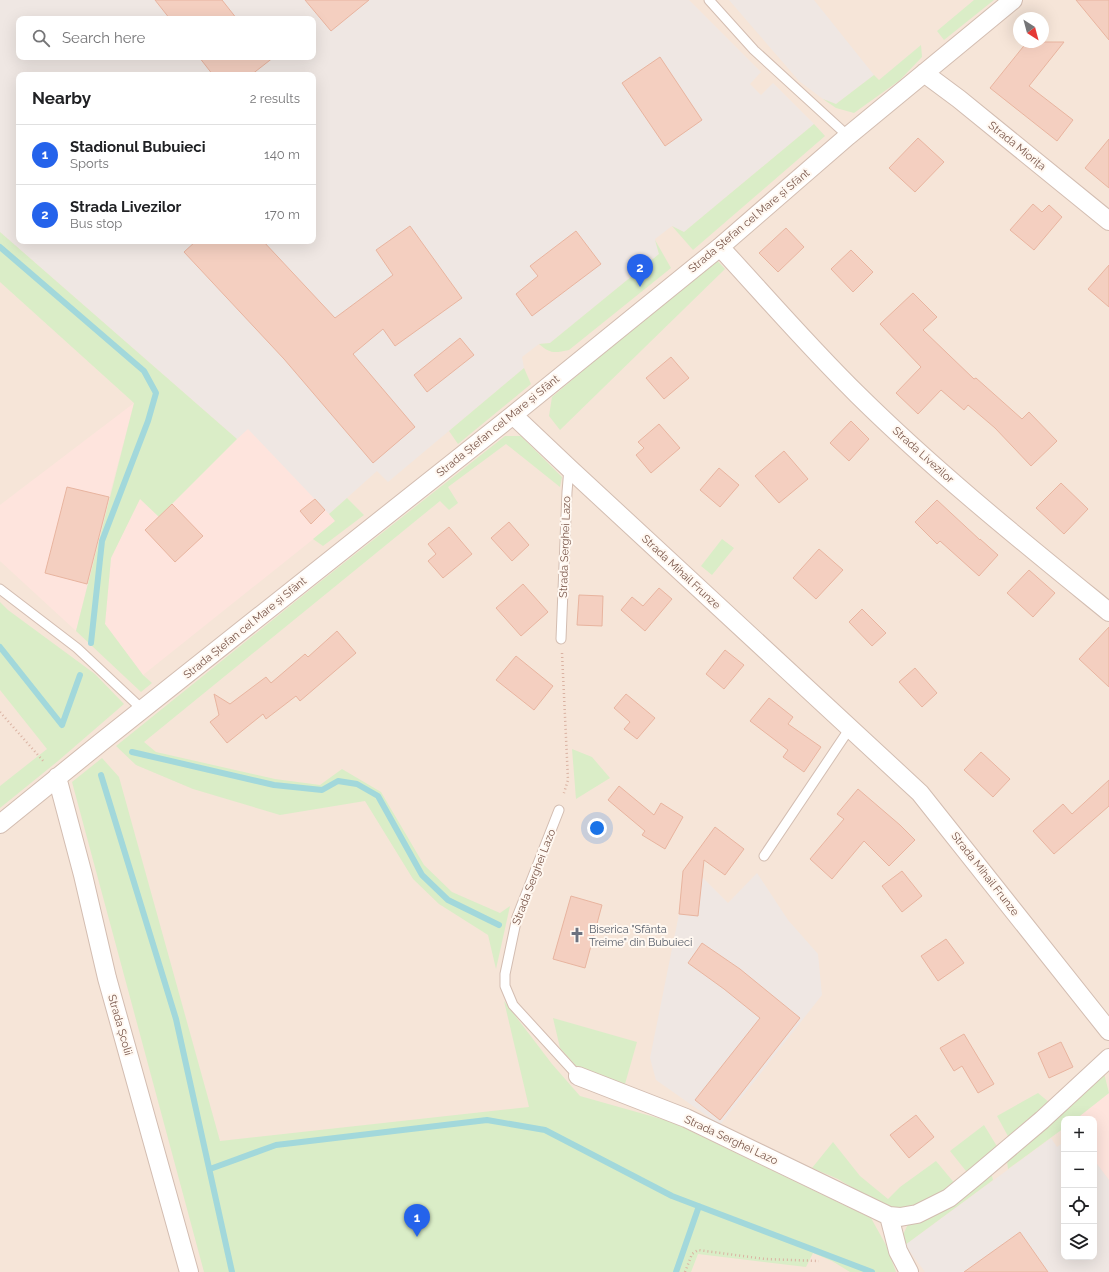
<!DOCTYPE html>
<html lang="en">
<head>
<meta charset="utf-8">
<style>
	:root { --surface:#fff; --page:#f2f2f2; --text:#202124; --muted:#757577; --line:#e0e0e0; --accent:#2563eb }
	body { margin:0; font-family:Raleway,sans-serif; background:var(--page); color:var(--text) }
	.controls { position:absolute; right:12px; bottom:12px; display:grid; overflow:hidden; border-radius:8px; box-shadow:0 4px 16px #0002 }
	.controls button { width:36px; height:36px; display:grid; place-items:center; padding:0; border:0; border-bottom:1px solid var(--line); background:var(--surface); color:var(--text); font:20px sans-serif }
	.compass { position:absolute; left:1013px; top:12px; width:36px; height:36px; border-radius:50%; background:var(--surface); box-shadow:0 4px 16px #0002; rotate:144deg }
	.you { position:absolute; left:597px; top:828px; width:14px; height:14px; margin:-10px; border:3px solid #fff; border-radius:50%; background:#1a73e8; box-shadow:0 0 0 6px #1a73e833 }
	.badge { display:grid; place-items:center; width:26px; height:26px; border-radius:50%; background:var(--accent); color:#fff; font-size:13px; font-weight:700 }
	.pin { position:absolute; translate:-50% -33px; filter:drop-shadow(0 1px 2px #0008) }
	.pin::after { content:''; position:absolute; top:21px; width:14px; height:12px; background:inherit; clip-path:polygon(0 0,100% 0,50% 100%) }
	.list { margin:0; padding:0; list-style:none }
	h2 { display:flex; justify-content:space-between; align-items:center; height:52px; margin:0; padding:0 16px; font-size:17px }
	h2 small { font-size:13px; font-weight:400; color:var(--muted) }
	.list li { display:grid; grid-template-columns:26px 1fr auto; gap:12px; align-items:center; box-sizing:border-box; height:60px; padding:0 16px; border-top:1px solid var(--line) }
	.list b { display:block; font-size:15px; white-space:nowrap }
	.list p { margin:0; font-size:13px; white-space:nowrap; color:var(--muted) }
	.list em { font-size:13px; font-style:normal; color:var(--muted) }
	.icon { flex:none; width:22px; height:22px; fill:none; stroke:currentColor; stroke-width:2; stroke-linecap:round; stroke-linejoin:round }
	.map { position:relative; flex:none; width:1109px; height:1272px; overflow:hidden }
	.search { position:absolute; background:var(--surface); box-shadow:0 4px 16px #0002; left:16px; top:16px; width:300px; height:44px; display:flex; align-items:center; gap:10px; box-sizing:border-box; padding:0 14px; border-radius:8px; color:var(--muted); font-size:15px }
	.panel { position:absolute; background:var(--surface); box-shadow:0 4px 16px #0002; left:16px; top:72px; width:300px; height:172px; border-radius:8px }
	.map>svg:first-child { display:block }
	.residential { fill:#f6e5d8; fill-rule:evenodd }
	.commercial { fill:#fee4dd }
	.industrial { fill:#efe7e3; fill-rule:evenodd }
	.green { fill:#daedc7 }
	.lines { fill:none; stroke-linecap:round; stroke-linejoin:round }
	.stream { stroke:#a2d8db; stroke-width:6 }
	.building { fill:#f4cfc0; stroke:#e8b49f }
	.lane-casing { stroke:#d3bdb1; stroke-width:11 }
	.street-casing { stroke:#d3bdb1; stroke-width:20 }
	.path { stroke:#dab2a2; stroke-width:2.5; stroke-dasharray:1 3; stroke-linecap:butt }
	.lane { stroke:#fff; stroke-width:9 }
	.street { stroke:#fff; stroke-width:18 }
	.labels { text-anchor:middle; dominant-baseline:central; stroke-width:4; stroke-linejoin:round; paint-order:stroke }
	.street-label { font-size:11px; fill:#7a574b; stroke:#fff8f1 }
	.worship-label { font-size:11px; fill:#5b616d; stroke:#fff8f1; text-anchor:start }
</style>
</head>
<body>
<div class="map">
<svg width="1109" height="1272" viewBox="0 0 1109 1272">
	<rect width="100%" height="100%" fill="#fdf4ea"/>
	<!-- residential -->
	<path class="residential" d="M 0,0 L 1109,0 L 1109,1272 L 0,1272 ZM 1019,18 L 1043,18 L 1043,42 L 1019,42 ZM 19,19 L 313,19 L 313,57 L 19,57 ZM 19,75 L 313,75 L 313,241 L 19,241 ZM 1064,1119 L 1094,1119 L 1094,1257 L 1064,1257 Z"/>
	<!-- commercial -->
	<path class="commercial" d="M 134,403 L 109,497 L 76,631 L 0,561 L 0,505 Z
		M 248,428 L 336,521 L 143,675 L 105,624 L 111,558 L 140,498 L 159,516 Z
		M 1109,1093 L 1109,1180 L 1094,1160 L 1094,1119 L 1076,1119 Z"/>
	<!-- industrial -->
	<path class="industrial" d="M 0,0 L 689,0 L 761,72 L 750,84 L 761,95 L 773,83 L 814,124 L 684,232 L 672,226 L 655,239 L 659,254 L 550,343 L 539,344 L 522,357 L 524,368 L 388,482 L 377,471 L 329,514 L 248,429 L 237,439 L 0,232 ZM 19,19 L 313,19 L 313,57 L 19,57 ZM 19,75 L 313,75 L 313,241 L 19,241 Z
		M 729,0 L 814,0 L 874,75 L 836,104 L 823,99 L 799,81 Z
		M 757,873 L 788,920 L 818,954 L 822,995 L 720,1125 L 656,1080 L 650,1058 L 679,914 L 683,875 L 702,877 L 728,903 Z
		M 1051,1138 L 1057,1147 L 1064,1142 L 1064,1257 L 1094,1257 L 1094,1160 L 1109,1180 L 1109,1272 L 925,1272 L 905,1245 Z"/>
	<!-- green -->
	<path class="green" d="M 974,0 L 994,0 L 944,40 L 937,31 Z
		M 921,45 L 922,57 L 900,80 L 854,113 L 836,108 L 823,99 L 836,104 L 874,75 L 879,80 Z
		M 814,124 L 825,136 L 693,250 L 672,226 L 684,232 Z
		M 0,232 L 237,439 L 159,517 L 140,499 L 111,558 L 105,624 L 143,675 L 152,683 L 141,692 L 76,631 L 134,403 L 0,282 Z
		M 655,240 L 671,268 L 569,350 C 555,353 550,354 539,344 L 550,343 L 659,254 Z
		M 715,258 L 725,269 L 560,430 L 549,416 L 552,397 Z
		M 524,368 L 531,384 L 458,444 L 449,431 Z
		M 505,436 L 521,436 L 562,477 L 560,487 L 506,444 L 448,487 L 458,503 L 449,510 L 440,501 L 144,742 L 156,752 L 275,779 L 320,785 L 342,769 L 381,792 L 424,865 L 452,892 L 500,913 L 510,906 L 496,969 L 488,935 L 439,904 L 413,879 L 365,801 L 280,815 L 193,789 L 136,765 L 116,746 L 311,589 Z
		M 347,498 L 364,515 L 323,546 L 313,539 L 335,521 L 329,514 Z
		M 722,539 L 734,548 L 712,575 L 701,566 Z
		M 0,602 L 8,610 L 95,674 L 124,704 L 58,761 L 0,808 L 0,786 L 47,749 L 0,690 Z
		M 572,749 L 592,757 L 610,778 L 576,799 Z
		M 102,758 L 119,777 L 220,1141 L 529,1107 L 504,1001 L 552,1064 L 580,1096 L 672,1122 L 871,1218 L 886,1245 L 896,1272 L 850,1272 L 832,1261 L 813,1253 L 806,1267 L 698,1254 L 691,1272 L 204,1272 L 72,782 Z
		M 553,1018 L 637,1042 L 625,1084 L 578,1068 L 560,1048 Z
		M 1104,1073 L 1109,1093 L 1076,1119 L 1064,1119 L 1064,1128 L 1008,1169 L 1007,1161 Z
		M 1038,1093 L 1050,1103 L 1009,1138 L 997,1116 Z
		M 984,1125 L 998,1148 L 970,1176 L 950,1151 Z
		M 833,1142 L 860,1176 L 888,1199 L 900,1187 L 936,1161 L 956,1185 L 903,1211 L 884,1207 L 838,1179 L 812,1168 Z
		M 991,1172 L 993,1180 L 905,1245 L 901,1239 L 908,1224 Z"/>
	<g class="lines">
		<!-- stream -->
		<path class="stream" d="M 0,247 L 144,371 L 156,393 L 148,421 L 102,541 L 91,643
			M 0,647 L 62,725
			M 62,725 L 80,675
			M 132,752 L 274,785 L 322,790 L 338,781 L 357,784 L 378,796 L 422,875 L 448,900 L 499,925
			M 101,775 L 176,1019 L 232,1272
			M 210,1169 L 276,1145 L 487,1120 L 545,1130 L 672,1196 L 872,1272
			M 676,1272 L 699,1206"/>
	</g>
	<!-- building -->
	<path class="building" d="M 155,0 L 222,0 L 237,19 L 170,19 Z
		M 305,0 L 369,0 L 331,31 Z
		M 1076,0 L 1109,0 L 1109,40 Z
		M 1027,42 L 1064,42 L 1029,86 L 1073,120 L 1057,141 L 990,88 Z
		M 199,57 L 274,57 L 251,75 L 213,75 Z
		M 660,57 L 702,120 L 665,146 L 622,83 Z
		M 918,138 L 944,162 L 915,192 L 889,168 Z
		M 1109,139 L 1109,188 L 1085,168 Z
		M 1033,204 L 1042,212 L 1049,205 L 1062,217 L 1034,250 L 1010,230 Z
		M 410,226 L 462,298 L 395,346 L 383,329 L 353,354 L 415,427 L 373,463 L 284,359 L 184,252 L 196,241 L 263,241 L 335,318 L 393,275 L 376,250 Z
		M 786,228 L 804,247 L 778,272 L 759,253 Z
		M 576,231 L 601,264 L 532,316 L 516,294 L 538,276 L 530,266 Z
		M 851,250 L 873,272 L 853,292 L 831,269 Z
		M 1109,265 L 1109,307 L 1088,289 Z
		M 913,293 L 937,317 L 923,330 L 974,379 L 976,378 L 1022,419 L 1029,412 L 1057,441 L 1031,466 L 995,428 L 968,405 L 964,410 L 941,390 L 918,414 L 896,393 L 921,367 L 880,324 Z
		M 460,338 L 474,355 L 427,392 L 414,375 Z
		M 671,357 L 689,378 L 664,399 L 646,378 Z
		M 851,421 L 869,439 L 849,461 L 830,443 Z
		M 659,424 L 680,448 L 651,473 L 636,455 L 644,448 L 638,442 Z
		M 784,451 L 808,479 L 779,503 L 755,476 Z
		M 719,468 L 739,485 L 720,507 L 700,490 Z
		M 1061,483 L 1088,509 L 1064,534 L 1036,508 Z
		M 67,487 L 109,497 L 87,584 L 45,573 Z
		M 315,499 L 325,510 L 311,524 L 300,511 Z
		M 937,500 L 980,540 L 980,539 L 998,555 L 979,576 L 940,541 L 937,544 L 915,522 Z
		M 172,504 L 203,536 L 175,562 L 145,530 Z
		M 509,522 L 529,545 L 512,561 L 491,538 Z
		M 449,527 L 472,554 L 443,578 L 428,561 L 436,554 L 428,544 Z
		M 819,549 L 843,570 L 816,599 L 793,578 Z
		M 1029,570 L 1055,593 L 1033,617 L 1007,593 Z
		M 523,584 L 548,612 L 521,636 L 496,608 Z
		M 659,588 L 672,599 L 645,631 L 621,610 L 632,597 L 643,606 Z
		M 579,595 L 603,596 L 602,626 L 577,625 Z
		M 862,609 L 886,633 L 872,646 L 849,622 Z
		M 1109,627 L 1109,687 L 1079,659 Z
		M 337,631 L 356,653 L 300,701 L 296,696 L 266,719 L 263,714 L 227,743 L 210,722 L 219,715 L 214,694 L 230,704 L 266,677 L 271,683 L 305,654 L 308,657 Z
		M 725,650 L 744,665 L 724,689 L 706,674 Z
		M 516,656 L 553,686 L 534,710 L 496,680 Z
		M 915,668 L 937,693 L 922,707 L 899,682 Z
		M 626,694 L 655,718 L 637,739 L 624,729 L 630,722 L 614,708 Z
		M 769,698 L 793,717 L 788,724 L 821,747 L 804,772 L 783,757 L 788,750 L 750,721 Z
		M 981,752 L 1010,779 L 993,797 L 964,770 Z
		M 1109,780 L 1109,806 L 1054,854 L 1033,831 L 1063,804 L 1072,814 Z
		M 619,786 L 654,815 L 661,803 L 683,817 L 665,849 L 642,835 L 645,831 L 608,800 Z
		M 858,789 L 900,825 L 915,840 L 889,866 L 864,841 L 832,879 L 810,859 L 844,819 L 837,814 Z
		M 715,827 L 744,849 L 725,875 L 704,860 L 698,916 L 679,914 L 683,871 Z
		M 902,871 L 922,896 L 902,912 L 882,886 Z
		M 571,896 L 602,905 L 585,968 L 553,959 Z
		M 946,939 L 964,963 L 938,981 L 921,956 Z
		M 702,943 L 740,969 L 800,1018 L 720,1120 L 695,1100 L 760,1018 L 724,989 L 688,963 Z
		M 964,1034 L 994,1084 L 978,1093 L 962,1066 L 954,1071 L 940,1048 Z
		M 1061,1042 L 1073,1067 L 1049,1078 L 1038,1053 Z
		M 916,1115 L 934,1137 L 909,1158 L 890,1135 Z
		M 1020,1232 L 1048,1272 L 964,1272 Z"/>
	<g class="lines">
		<!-- lane casing -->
		<g class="lane-casing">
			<path id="lane" d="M 709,0 L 754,50 L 848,136
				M 0,589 L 77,648 L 142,709
				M 561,639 L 567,492 L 569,468
				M 559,810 L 517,917 L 505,974 L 505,986 L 513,1005 L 578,1076
				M 764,856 L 850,728"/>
		</g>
		<!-- street casing -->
		<g class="street-casing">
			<path id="street" d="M 924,73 L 959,99 L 1109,221
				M 720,247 C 766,297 810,348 858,395 C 937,473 1023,542 1109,612
				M 513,415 L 569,468 L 920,793 L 1109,1031
				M 57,777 L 83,875 L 107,978 L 189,1272
				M 0,824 L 100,743 L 513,415 L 720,247 L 848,136 L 1013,0
				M 578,1076 L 686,1118 L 889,1216 L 900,1217 L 917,1214 L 949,1198 L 977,1175 L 1042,1120 L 1109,1058
				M 889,1216 L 898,1251 L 909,1272"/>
		</g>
		<!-- path -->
		<path class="path" d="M 562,653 L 568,780 L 563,796
			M 0,712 L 45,763
			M 685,1272 L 692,1254 L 698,1250 L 765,1259 L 819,1261"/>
		<!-- lane -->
		<use href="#lane" class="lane"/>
		<!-- street -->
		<use href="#street" class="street"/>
	</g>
	<!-- icons -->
	<defs>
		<g id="church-bare" transform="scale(1.2)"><path d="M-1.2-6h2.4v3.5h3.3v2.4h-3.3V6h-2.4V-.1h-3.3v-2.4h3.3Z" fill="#6b7280" stroke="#fff8f1" stroke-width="2.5" paint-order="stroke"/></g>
	</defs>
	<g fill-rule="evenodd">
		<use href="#church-bare" x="577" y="935"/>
	</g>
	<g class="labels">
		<!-- street labels -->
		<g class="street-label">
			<text transform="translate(1017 146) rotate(39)">Strada Miorița</text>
			<text transform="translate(749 221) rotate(-40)">Strada Ștefan cel Mare și Sfânt</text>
			<text transform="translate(498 426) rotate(-39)">Strada Ștefan cel Mare și Sfânt</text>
			<text transform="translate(923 455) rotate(42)">Strada Livezilor</text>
			<text transform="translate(565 547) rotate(-88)">Strada Serghei Lazo</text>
			<text transform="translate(681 572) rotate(43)">Strada Mihail Frunze</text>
			<text transform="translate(245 628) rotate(-39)">Strada Ștefan cel Mare și Sfânt</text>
			<text transform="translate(985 874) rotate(52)">Strada Mihail Frunze</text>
			<text transform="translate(534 877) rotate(-69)">Strada Serghei Lazo</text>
			<text transform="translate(120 1025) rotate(74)">Strada Școlii</text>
			<text transform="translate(731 1140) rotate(25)">Strada Serghei Lazo</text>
		</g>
		<!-- worship labels -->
		<g class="worship-label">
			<text x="589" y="929">Biserica "Sfânta<tspan x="589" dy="13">Treime" din Bubuieci</tspan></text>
		</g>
	</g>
</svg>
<div class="controls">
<button>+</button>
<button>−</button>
<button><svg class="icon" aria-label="locate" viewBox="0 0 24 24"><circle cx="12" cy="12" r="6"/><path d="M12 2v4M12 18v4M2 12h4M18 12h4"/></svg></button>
<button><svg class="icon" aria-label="layers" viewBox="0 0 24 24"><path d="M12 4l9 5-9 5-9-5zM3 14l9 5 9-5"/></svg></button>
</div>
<svg class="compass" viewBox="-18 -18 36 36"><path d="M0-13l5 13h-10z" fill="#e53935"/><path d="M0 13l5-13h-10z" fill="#757577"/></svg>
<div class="you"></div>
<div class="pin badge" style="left:417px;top:1237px">1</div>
<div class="pin badge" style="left:640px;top:287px">2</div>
<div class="search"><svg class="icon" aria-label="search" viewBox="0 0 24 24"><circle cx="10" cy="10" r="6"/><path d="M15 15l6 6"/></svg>Search here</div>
<section class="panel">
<h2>Nearby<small>2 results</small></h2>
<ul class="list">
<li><span class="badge">1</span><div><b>Stadionul Bubuieci</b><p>Sports</p></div><em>140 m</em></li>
<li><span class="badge">2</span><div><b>Strada Livezilor</b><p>Bus stop</p></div><em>170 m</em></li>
</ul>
</section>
</div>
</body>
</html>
